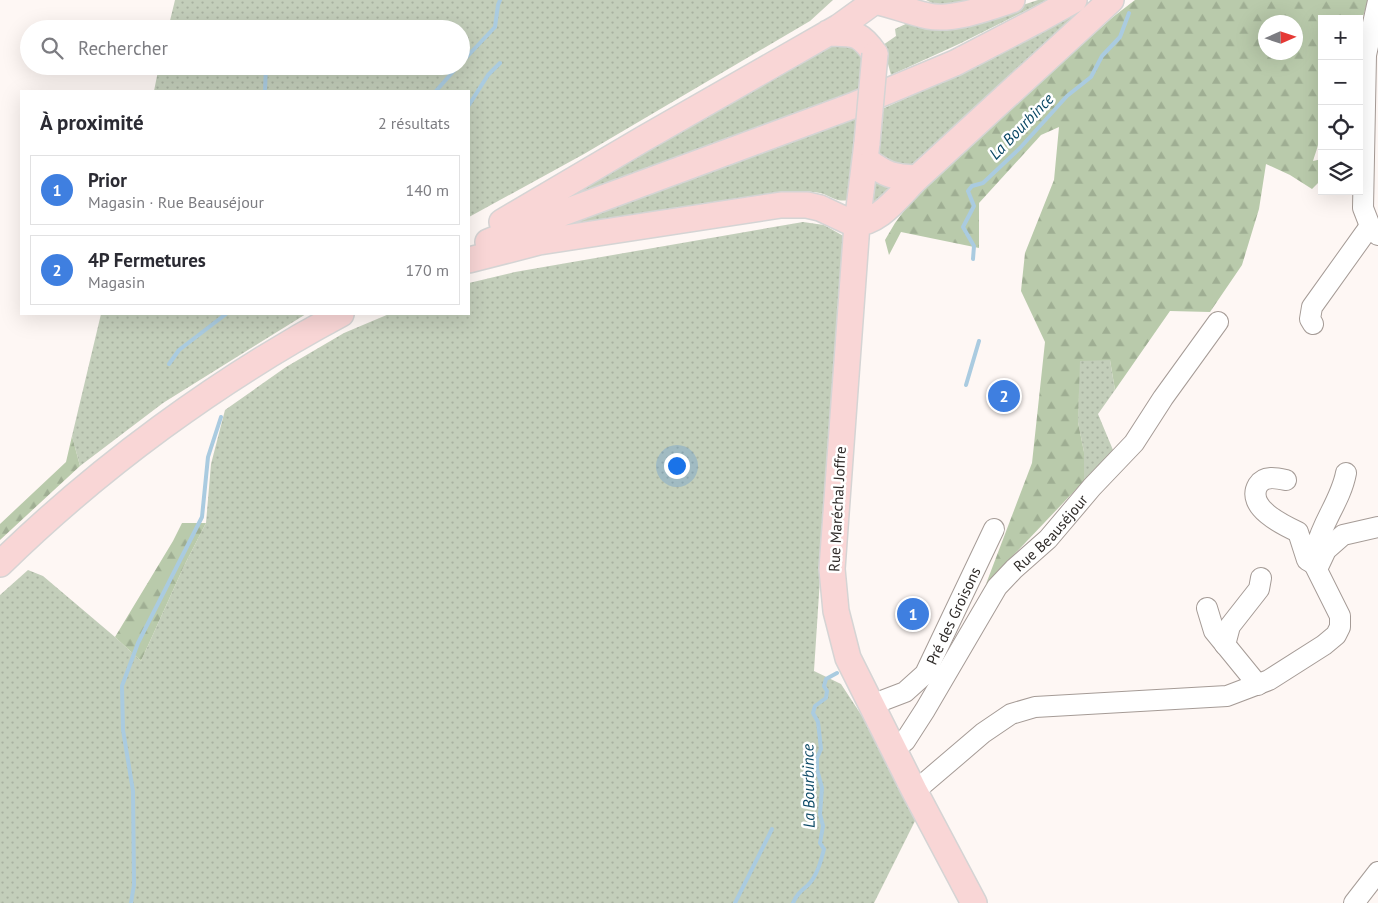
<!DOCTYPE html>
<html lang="fr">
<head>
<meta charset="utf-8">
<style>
	:root { --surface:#fff; --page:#f7f7f7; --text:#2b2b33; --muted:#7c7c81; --line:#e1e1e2; --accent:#2563eb }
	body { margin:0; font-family:"PT Sans",sans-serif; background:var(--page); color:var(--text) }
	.controls { position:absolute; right:15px; top:15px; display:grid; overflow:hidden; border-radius:0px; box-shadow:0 5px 20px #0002 }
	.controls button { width:45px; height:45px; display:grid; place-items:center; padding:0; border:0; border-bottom:1px solid var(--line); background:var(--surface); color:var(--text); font:25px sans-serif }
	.compass { position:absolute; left:1258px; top:15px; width:45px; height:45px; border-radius:50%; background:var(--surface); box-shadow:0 5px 20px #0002; rotate:87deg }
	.you { position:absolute; left:676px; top:465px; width:18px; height:18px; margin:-12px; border:4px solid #fff; border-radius:50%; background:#1a73e8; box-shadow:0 0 0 8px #1a73e833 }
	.badge { display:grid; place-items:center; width:32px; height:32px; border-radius:50%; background:var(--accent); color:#fff; font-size:16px; font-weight:700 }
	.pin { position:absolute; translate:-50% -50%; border:2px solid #fff; box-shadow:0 1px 5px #0006 }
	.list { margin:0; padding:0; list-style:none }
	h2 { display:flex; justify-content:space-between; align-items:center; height:65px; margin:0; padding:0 20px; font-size:21px }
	h2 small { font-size:16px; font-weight:400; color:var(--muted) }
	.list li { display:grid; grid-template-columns:32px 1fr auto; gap:15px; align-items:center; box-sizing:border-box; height:70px; margin:0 10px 10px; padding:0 10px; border:1px solid var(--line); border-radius:0px }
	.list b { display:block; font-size:19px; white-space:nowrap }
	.list p { margin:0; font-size:16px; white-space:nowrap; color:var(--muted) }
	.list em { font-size:16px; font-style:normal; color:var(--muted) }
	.icon { flex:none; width:28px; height:28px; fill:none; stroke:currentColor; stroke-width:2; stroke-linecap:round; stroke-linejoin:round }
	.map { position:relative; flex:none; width:1378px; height:903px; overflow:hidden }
	.search { position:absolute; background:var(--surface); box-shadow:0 5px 20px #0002; left:20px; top:20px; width:450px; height:55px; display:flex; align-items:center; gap:12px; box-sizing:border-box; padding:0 18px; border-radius:28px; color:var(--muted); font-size:19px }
	.panel { position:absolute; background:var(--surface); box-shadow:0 5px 20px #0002; left:20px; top:90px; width:450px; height:225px; border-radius:0px }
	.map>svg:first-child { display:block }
	.grass { fill:url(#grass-dots) }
	.forest { fill:url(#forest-firs); fill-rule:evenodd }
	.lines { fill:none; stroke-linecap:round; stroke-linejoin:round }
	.stream { stroke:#aacbe0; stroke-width:4 }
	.minor-casing { stroke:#a59b96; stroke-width:22 }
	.major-casing { stroke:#d5d4d4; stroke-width:28 }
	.minor { stroke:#fff; stroke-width:20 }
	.major { stroke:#f9d6d6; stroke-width:25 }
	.major-bridge-casing { stroke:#d5d4d4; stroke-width:28; stroke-linecap:butt }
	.major-bridge { stroke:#f9d6d6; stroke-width:25 }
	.labels { text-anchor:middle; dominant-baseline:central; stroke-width:5; stroke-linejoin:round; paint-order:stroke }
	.street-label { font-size:15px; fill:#2e2a28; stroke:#fff }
	.water-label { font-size:16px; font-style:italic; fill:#0b4865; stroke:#fff }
</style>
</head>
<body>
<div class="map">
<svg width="1378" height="903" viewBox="0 0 1378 903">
	<defs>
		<pattern id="grass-dots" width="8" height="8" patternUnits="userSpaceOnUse" patternTransform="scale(1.25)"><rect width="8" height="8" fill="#c3ceba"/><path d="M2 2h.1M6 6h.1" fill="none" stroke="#a8b1a0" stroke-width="1.8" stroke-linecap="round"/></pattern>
		<pattern id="forest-firs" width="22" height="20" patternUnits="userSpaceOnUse" patternTransform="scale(1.25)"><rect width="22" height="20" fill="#b9caab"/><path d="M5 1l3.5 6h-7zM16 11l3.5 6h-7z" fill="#9fae93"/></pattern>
	</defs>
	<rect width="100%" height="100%" fill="#fef7f4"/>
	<!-- grass -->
	<path class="grass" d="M 175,0 L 833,0 L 810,21 L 584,154 L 469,217 L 469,91 L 154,91 L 159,66 L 461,66 L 461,29 L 168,29 Z
		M 926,0 L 966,0 L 966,8 L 940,7 Z
		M 1038,0 L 1047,0 L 959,44 L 891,75 L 883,45 L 896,36 L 895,29 L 912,21 L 1011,9 Z
		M 1094,0 L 922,165 L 899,169 L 874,151 L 882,109 L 992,59 Z
		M 846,42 L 866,52 L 862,92 L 555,206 L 555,200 L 820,44 Z
		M 861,114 L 854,198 C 842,203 837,200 826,195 C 820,192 812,192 805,191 L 576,230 L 525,236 Z
		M 872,173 L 904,183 L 879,202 L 874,201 L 870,197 Z
		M 803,222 L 824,225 L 847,238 L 831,409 L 814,671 L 841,684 L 881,745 L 916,819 L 874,903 L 0,903 L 0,595 L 28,570 L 43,576 L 115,637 L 141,661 L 184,566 L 206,523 L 211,464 L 225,410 L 286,367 L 344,333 L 389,314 L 469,314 L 469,283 L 515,272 Z
		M 101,314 L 306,314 L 163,403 L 80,466 L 72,436 Z
		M 1079,360 L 1110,360 L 1115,390 L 1098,414 L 1113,450 L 1084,481 L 1084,452 L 1078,422 Z"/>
	<!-- forest -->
	<path class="forest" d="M 1135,0 L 1368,0 L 1359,30 L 1359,19 L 1322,19 L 1322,95 L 1319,100 C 1328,117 1319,143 1313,161 L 1322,159 L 1322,179 L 1312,189 L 1290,175 L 1266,164 L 1259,209 L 1242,265 L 1210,312 L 1170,311 L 1115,390 L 1110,360 L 1080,361 L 1078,422 L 1084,452 L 1084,481 L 986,584 L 1032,463 L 1045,342 L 1021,291 L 1025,253 L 1054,180 L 1059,127 L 1041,135 L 979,203 L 979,248 L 901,232 L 889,255 L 885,240 L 895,223 L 924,184 L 1113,17 ZM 1266,22 L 1296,22 L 1296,52 L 1266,52 Z
		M 72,436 L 80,466 L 0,540 L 0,524 L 66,462 Z
		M 182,523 L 206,523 L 184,566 L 141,661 L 115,637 L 173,541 Z"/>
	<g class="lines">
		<!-- stream -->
		<path class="stream" d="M 461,63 L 495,27 L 498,5 L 500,0
			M 265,91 L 266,66
			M 436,91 L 458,66
			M 469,105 L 488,75 L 500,63
			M 973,259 L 974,246 L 963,227 L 974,206 L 968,191 L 972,186 L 983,183 L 1020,148 L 1067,96 L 1091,77 L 1102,56 L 1120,37 L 1129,13
			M 169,364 L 179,350 L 226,314
			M 966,385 L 979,341
			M 131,903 L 134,885 L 133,791 L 123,730 L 122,686 L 138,643 L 202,517 L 208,457 L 221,417
			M 735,903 L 772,829
			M 793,903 C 797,894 801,891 808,885 C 817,876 821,861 824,849 L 820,843 L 823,826 L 820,814 L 822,788 L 817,769 L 817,758 L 821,749 L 818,722 L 813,713 L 815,706 L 826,698 L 827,691 L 824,686 L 826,679 L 837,673"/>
		<!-- minor casing -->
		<g class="minor-casing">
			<g id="minor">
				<path d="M 1378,1 L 1366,55 L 1363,208 L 1370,226 L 1378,235"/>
				<path d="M 1313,324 L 1310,319 L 1312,307 L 1370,226"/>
				<path d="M 1286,480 C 1277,478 1264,475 1258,485 C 1245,507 1283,525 1298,532 L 1307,560 L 1314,564 C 1314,559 1314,553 1316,548 C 1322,522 1341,500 1346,473"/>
				<path d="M 1318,567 L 1326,550 L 1343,535 L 1378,527"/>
				<path d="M 1207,608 L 1214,631 L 1258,685"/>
				<path d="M 1225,645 L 1230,626 L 1259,589 L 1261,578"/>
				<path id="s1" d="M 871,705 L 905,692 L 925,674 L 994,529"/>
				<path id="s2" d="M 893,749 L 905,741 L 925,710 L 997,587 L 1014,569 L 1048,539 L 1092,487 L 1134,443 L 1163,398 L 1218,322"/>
				<path d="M 914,790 L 921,786 L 983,733 L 1011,714 L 1035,707 L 1227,696 L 1269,680 L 1324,645 L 1336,635 L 1340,627 L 1340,616 L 1314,564"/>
				<path d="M 1354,903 L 1378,872"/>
			</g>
		</g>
		<!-- major casing -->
		<g class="major-casing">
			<path id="major" d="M 828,33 C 854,34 859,31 875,54
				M 867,143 L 857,224 L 832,569 L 836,611 L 848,658 L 914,790 L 974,903
				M 866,160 C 886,175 892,177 917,178
				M 502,222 L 643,139 L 839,27 L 875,1 C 893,5 910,12 928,16 C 953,21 988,8 1012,0
				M 488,242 L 522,228 L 852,106 L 912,81 L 955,63 L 1036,21 L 1074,0
				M 469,260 L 539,242 L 781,205 L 807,205 L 820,208 L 852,223 C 878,226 900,194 917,178 L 1111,0
				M 0,564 C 99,467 219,379 341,314"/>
		</g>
		<!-- minor -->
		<use href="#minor" class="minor"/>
		<!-- major -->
		<use href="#major" class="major"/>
		<!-- major-bridge casing -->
		<g class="major-bridge-casing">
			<path id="major-bridge" d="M 867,143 L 875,54"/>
		</g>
		<!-- major-bridge -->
		<use href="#major-bridge" class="major-bridge"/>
	</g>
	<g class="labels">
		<!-- street labels -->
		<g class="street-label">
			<text transform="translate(837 509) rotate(-87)">Rue Maréchal Joffre</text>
			<text stroke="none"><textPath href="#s2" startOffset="270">Rue Beauséjour</textPath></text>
			<text stroke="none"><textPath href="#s1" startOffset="128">Pré des Groisons</textPath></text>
		</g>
		<!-- water labels -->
		<g class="water-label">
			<text transform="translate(1021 126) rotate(-46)">La Bourbince</text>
			<text transform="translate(808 786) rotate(-91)">La Bourbince</text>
		</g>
	</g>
</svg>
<div class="controls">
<button>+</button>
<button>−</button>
<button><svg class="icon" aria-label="locate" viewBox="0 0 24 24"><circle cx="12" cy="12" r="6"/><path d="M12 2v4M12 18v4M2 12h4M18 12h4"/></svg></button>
<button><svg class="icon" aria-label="layers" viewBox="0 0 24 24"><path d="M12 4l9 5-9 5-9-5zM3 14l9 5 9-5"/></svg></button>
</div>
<svg class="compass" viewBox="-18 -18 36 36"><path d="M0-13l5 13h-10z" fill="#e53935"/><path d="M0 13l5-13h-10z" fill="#7c7c81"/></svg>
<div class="you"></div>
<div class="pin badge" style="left:913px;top:614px;background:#3f7fe0">1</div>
<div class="pin badge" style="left:1004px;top:396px;background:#3f7fe0">2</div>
<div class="search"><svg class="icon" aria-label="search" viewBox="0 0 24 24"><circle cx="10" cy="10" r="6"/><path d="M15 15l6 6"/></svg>Rechercher</div>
<section class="panel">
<h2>À proximité<small>2 résultats</small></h2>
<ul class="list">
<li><span class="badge" style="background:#3f7fe0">1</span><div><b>Prior</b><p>Magasin · Rue Beauséjour</p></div><em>140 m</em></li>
<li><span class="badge" style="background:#3f7fe0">2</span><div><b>4P Fermetures</b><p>Magasin</p></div><em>170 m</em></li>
</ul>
</section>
</div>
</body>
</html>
